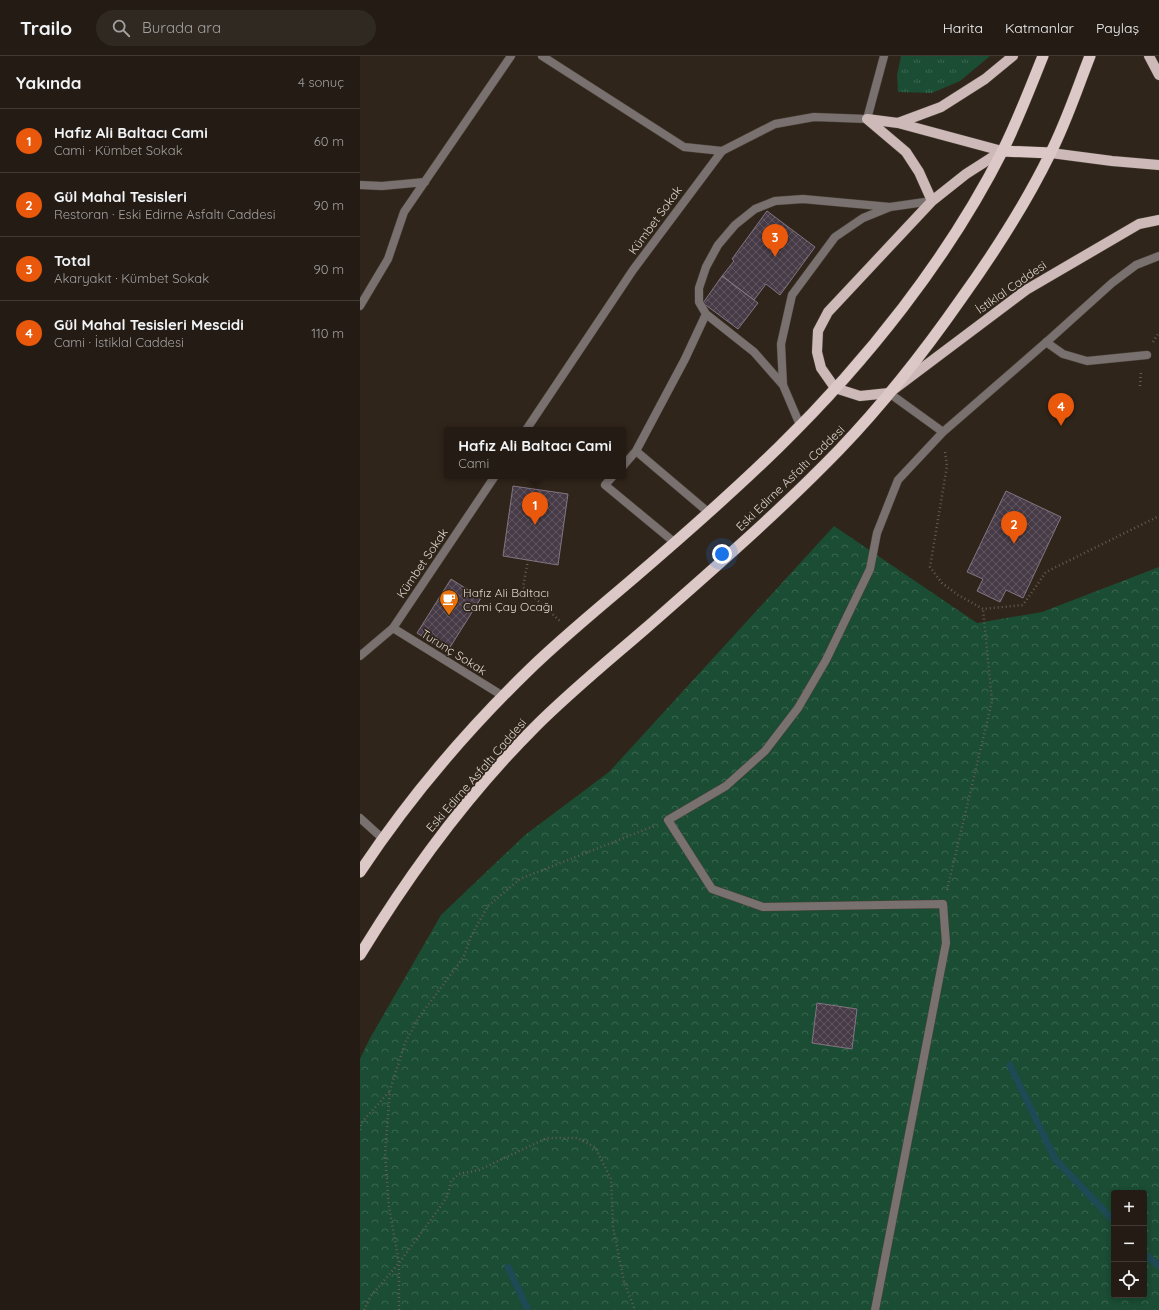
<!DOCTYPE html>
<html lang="tr">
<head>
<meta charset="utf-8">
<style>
	:root { --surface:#241c14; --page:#302922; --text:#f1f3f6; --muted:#a3a1a0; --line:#413a34; --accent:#ea580c }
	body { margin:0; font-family:Quicksand,sans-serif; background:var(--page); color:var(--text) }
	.controls { position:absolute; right:12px; bottom:12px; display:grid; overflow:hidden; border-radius:4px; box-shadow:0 2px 6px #0003 }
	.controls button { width:36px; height:36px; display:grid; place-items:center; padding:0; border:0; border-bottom:1px solid var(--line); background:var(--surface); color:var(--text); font:20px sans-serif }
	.you { position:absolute; left:362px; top:498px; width:14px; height:14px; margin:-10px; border:3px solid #fff; border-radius:50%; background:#1a73e8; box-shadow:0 0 0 6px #1a73e833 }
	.badge { display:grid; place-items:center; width:26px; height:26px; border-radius:50%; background:var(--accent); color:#fff; font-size:13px; font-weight:700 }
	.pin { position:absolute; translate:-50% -33px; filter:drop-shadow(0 1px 2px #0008) }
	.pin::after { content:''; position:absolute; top:21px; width:14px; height:12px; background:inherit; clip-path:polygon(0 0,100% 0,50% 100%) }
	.popup { position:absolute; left:84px; top:371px; width:182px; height:52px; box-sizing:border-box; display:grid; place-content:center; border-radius:4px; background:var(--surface); filter:drop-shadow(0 1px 3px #0005); font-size:13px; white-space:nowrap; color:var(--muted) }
	.popup b { font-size:15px; color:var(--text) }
	.popup::after { content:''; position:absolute; left:50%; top:100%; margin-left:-8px; border:8px solid transparent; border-top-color:var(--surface) }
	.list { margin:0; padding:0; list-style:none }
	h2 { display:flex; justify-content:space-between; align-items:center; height:52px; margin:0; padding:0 16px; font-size:17px }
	h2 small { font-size:13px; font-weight:400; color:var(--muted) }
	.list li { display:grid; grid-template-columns:26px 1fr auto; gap:12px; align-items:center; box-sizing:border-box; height:64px; padding:0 16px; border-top:1px solid var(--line) }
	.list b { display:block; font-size:15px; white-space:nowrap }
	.list p { margin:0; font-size:13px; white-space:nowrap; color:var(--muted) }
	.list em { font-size:13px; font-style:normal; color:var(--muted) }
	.icon { flex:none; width:22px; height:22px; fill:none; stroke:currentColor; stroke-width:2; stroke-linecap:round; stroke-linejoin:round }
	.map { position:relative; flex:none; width:799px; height:1254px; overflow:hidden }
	header { display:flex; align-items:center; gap:24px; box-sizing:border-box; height:56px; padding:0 20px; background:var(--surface); border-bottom:1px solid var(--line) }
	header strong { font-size:19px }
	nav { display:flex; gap:22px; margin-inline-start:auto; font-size:14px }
	.search { width:280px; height:36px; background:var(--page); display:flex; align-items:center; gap:10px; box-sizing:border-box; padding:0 14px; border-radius:22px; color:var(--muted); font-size:15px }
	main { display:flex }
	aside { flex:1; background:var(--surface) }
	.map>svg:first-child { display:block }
	.forest { fill:url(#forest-crowns); fill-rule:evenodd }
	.park { fill:url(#park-tufts) }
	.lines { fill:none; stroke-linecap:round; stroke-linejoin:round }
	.stream { stroke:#1d4a54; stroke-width:7 }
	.building { fill:url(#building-cross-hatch); stroke:#827583 }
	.service-casing { stroke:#4c4237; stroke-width:9 }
	.minor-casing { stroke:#4c4237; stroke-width:9 }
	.primary-casing { stroke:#4c4237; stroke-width:11 }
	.trunk-casing { stroke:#4c4237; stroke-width:12 }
	.path { stroke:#665c52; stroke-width:2.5; stroke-dasharray:1 3; stroke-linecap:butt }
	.service { stroke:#797070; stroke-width:8 }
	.minor { stroke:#797070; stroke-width:8 }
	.primary { stroke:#ccb9b8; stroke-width:10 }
	.trunk { stroke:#dcc8c6; stroke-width:11 }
	.labels { text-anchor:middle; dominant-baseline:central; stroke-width:3.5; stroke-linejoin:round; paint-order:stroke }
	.street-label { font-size:12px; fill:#dfd8d0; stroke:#30251a }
	.poi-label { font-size:12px; fill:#dfd8d0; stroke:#30251a; text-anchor:start }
</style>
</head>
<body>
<header>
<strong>Trailo</strong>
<div class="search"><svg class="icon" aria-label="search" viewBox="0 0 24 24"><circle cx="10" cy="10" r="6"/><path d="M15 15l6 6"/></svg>Burada ara</div>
<nav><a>Harita</a><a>Katmanlar</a><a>Paylaş</a></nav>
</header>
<main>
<aside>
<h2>Yakında<small>4 sonuç</small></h2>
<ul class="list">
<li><span class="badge">1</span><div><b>Hafız Ali Baltacı Cami</b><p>Cami · Kümbet Sokak</p></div><em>60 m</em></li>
<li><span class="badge">2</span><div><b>Gül Mahal Tesisleri</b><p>Restoran · Eski Edirne Asfaltı Caddesi</p></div><em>90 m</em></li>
<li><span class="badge">3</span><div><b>Total</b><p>Akaryakıt · Kümbet Sokak</p></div><em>90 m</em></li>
<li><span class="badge">4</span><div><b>Gül Mahal Tesisleri Mescidi</b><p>Cami · İstiklal Caddesi</p></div><em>110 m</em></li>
</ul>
</aside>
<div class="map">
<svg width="799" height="1254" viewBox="0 0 799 1254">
	<defs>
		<pattern id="forest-crowns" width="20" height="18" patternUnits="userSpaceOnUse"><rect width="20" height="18" fill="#1a4d33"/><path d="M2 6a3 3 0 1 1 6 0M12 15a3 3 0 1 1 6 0" fill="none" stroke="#3b6650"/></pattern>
		<pattern id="park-tufts" width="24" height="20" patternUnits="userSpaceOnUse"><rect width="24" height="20" fill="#1a4d33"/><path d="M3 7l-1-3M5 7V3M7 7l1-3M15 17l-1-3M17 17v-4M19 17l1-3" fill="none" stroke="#3b6650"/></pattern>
		<pattern id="building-cross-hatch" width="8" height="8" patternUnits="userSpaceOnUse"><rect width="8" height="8" fill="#473b47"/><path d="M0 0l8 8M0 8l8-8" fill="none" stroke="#615760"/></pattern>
	</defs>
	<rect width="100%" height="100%" fill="#30251a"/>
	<!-- forest -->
	<path class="forest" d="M 474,470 L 617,567 L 682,556 L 799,511 L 799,1254 L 0,1254 L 0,1003 L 9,984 L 81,859 L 165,779 L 249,716 ZM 754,1137 L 784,1137 L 784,1239 L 754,1239 Z"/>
	<!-- park -->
	<path class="park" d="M 541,0 L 630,0 L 600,25 L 572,37 L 538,36 L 537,19 Z"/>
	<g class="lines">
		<!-- stream -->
		<path class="stream" d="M 650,1009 L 695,1103 L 754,1165
			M 784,1197 L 799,1210
			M 148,1211 L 168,1254"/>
	</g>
	<!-- building -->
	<path class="building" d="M 407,155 L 455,191 L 420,239 L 406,228 L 394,244 L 362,220 L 374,205 L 372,203 Z
		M 362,220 L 398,247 L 378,273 L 343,247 Z
		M 153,430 L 208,438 L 198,509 L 143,500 Z
		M 646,435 L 701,461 L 663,542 L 646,534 L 640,546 L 617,535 L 623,523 L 607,516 Z
		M 91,523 L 121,542 L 87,596 L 57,577 Z
		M 457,947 L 497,953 L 492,993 L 452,987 Z"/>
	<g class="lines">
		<!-- service casing -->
		<g class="service-casing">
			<path id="service" d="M 182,0 L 324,91 L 362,95
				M 0,129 L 22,130 L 65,126
				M 0,250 L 28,203 L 44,156 L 151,0
				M 686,286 L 703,298 L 727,305 L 787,299
				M 423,329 L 394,296 L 346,258 L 339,246 L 339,232 L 346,211 L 358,189 L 375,169 L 395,153 L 415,145 L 443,143 L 530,151
				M 529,337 L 583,376
				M 440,369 L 423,329 L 421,288 L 432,239 L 475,181 L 503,162 L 530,151 L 572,145
				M 276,395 L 348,456
				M 263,410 L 276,395 L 325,303 L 346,258
				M 253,420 L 245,429 L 314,486
				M 515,1254 L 586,887 L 583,848 L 403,851 L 352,833 L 308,764 L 366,730 L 405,695 L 438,652 L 466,604 L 510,513 L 517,477 L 538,424 L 583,376 L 691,282 L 752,227 L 776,209 L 799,200"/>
		</g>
		<!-- minor casing -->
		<g class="minor-casing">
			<path id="minor" d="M 166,374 L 273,214 L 362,95 L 415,68 L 454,61 L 507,63 L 524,0
				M 33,572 L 143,640
				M 0,600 L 33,572 L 135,420
				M 0,762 L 22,782"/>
		</g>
		<!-- primary casing -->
		<g class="primary-casing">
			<path id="primary" d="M 789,0 L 799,19
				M 507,63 L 538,67 L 642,95
				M 507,63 L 546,96 L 559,116 L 572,145
				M 538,67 L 581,51 L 625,23 L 653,0
				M 642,95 L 606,118 L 572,145 L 468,256 L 458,275 L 457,296 L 461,312 L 475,332 L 500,340 L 529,337 L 666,234 L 779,168 L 799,164
				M 691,97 L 752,105 L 799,109"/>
		</g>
		<!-- trunk casing -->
		<g class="trunk-casing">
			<path id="trunk" d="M 642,95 L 691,97
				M 0,816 C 49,742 106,675 170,613 C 203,581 240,551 275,521 C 324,479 373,436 419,391 C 506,306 588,203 643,94 C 658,64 670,32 683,0
				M 0,899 C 50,817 107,739 175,671 C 210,636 248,605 285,573 C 351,515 418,457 479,394 C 524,347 564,296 601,243 C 634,197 665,149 690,98 C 706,67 717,33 730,0"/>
		</g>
		<!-- path -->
		<path class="path" d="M 793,286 L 799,276
			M 780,330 L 781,314
			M 585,396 L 587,410 L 570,511 L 582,527 L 598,539 L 623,553 L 663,549 L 686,516 L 799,460
			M 168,504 L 163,531 L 200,565
			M 587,834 L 632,645 L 623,553
			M 0,1074 L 1,1067 L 30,1035
			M 4,1254 L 10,1241 L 39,1207 L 78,1154 L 88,1139 L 91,1125 L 99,1118 L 119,1114 L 187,1082 L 217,1082 L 235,1091 L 251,1123 L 253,1171 L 264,1226 L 275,1254
			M 39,1254 L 39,1207 L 29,1151 L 25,1098 L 30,1034 L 45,987 L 59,961 L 98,909 L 105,898 L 111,880 L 128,850 L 160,823 L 294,770"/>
		<!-- service -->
		<use href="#service" class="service"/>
		<!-- minor -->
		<use href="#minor" class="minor"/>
		<!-- primary -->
		<use href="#primary" class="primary"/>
		<!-- trunk -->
		<use href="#trunk" class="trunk"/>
	</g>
	<!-- icons -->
	<defs>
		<g id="cafe-pin" transform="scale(1)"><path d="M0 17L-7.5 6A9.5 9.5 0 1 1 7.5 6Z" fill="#e8710a" stroke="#30251a"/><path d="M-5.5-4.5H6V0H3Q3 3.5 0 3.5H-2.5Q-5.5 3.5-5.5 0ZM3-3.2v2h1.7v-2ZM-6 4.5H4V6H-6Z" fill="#fff"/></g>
	</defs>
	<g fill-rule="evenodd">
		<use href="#cafe-pin" x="89" y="543"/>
	</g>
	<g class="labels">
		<!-- street labels -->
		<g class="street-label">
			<text transform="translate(295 164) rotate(-54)">Kümbet Sokak</text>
			<text transform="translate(651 231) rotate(-35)">İstiklal Caddesi</text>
			<text transform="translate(430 422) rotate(-44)">Eski Edirne Asfaltı Caddesi</text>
			<text transform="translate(62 507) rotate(-56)">Kümbet Sokak</text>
			<text transform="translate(94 596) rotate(32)">Turunç Sokak</text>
			<text transform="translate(116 719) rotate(-49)">Eski Edirne Asfaltı Caddesi</text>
		</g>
		<!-- poi labels -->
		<g class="poi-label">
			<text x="103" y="536">Hafız Ali Baltacı<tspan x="103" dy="14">Cami Çay Ocağı</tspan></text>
		</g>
	</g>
</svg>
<div class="controls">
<button>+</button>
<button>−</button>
<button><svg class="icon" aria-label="locate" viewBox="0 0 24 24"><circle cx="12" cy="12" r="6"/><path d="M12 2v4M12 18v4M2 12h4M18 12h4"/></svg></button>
</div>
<div class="you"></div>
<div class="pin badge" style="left:175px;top:469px">1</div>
<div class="popup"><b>Hafız Ali Baltacı Cami</b>Cami</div>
<div class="pin badge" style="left:654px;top:488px">2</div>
<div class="pin badge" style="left:415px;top:201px">3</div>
<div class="pin badge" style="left:701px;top:370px">4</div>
</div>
</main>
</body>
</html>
